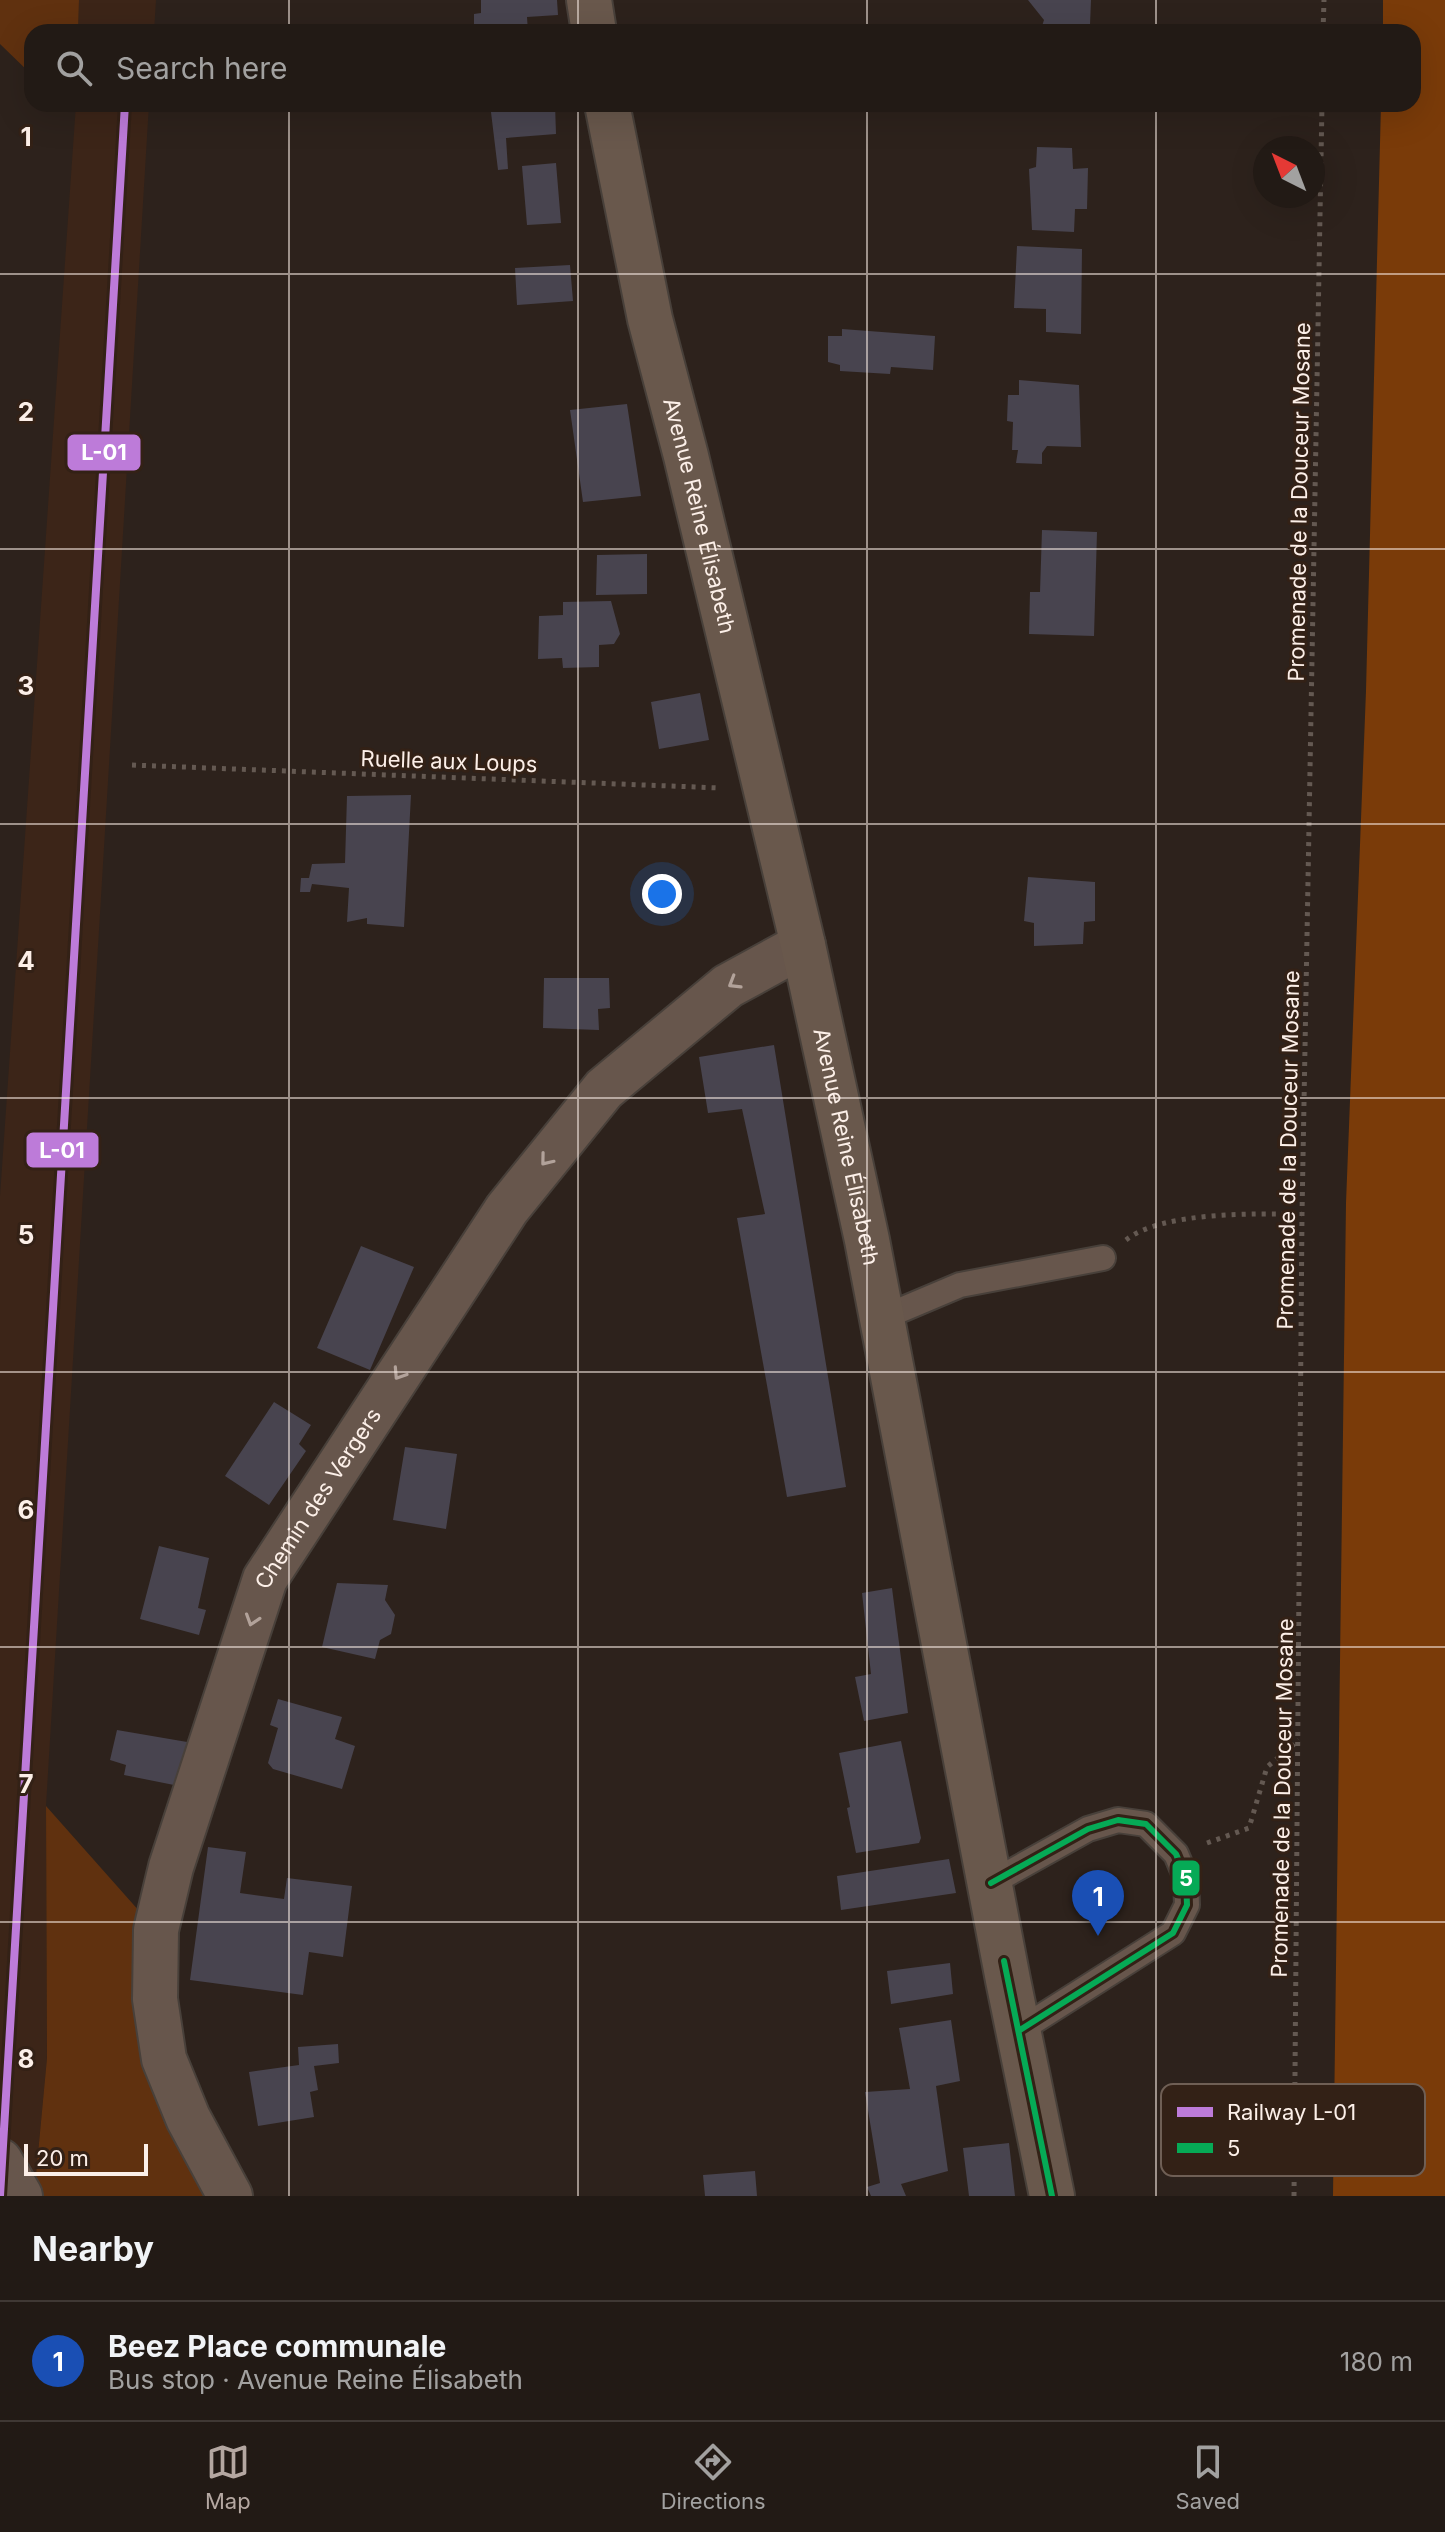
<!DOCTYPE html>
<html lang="en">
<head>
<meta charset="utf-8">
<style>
	:root { --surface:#221a15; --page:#2e2722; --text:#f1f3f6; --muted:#a2a1a0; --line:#3f3834; --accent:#b4a7a1 }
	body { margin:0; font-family:Inter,sans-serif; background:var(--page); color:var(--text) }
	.compass { position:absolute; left:1253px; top:136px; width:72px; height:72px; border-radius:50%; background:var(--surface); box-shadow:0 8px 32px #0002; rotate:318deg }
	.scale { position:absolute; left:24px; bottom:20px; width:124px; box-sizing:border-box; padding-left:8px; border:4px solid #fcefe8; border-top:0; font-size:22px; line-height:28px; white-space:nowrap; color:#fcefe8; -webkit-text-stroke:6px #332116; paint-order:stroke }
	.you { position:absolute; left:662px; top:894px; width:28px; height:28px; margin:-20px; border:6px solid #fff; border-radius:50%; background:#1a73e8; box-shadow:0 0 0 12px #1a73e833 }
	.badge { display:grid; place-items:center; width:52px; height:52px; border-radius:50%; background:var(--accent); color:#fff; font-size:26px; font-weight:700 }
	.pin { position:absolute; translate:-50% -66px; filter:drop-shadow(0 2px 4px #0008) }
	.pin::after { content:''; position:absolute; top:42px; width:28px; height:24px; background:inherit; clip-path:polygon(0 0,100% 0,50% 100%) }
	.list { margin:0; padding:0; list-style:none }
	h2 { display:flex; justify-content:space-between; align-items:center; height:104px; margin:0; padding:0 32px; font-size:34px }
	h2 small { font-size:26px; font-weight:400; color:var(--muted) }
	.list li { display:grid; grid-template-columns:52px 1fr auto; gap:24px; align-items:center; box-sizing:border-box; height:120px; padding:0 32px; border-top:2px solid var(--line) }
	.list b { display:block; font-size:30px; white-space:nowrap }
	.list p { margin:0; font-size:26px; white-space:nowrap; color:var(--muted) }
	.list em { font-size:26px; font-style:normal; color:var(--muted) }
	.icon { flex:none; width:44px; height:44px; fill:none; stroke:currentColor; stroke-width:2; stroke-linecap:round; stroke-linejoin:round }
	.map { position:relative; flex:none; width:1445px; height:2196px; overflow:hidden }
	.search { position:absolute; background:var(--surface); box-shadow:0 8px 32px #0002; left:24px; right:24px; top:24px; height:88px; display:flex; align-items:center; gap:20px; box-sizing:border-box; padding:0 28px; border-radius:24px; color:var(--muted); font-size:30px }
	.sheet { height:224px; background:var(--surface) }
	nav { display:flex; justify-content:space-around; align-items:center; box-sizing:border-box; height:112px; border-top:2px solid var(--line); background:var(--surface); font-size:22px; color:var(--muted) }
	nav a { display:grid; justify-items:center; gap:4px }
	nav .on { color:var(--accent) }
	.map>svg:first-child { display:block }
	.built { fill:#3c2518 }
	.green { fill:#60310f }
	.water { fill:#7a3b09 }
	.building { fill:#48444f }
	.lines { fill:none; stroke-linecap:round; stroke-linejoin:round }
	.lane-casing { stroke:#48403a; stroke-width:28 }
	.street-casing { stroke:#48403a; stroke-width:48 }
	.secondary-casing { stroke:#48403a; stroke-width:48 }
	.path { stroke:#645952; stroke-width:5; stroke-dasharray:4 6; stroke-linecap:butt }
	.lane { stroke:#67564c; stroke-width:24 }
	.street { stroke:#67564c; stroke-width:44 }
	.secondary { stroke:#69584c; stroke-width:44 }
	.bus-1-casing { stroke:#332116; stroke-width:12 }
	.bus-1 { stroke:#06aa56; stroke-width:6 }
	.rail-1-casing { stroke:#332116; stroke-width:14 }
	.rail-1 { stroke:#bd7bd9; stroke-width:8 }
	.oneway { stroke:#b2a29a }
	.grid { fill:none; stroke:#fcefe8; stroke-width:2; stroke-opacity:0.55 }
	.labels { text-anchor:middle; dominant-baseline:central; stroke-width:6; stroke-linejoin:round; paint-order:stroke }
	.street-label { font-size:22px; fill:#fcefe8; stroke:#332116 }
	.key { fill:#332116; stroke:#6f5f55; stroke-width:2 }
	.key-label { font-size:22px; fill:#fcefe8 }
	.grid-label { font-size:26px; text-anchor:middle; font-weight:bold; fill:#fcefe8; stroke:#332116; stroke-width:6; stroke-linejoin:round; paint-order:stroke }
	.line-badge { stroke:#332116; stroke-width:3 }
	.badge-label { font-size:22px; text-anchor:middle; font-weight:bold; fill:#fff }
</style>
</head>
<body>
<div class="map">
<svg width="1445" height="2196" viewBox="0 0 1445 2196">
	<rect width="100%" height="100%" fill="#2d221c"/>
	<!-- built -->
	<path class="built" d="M 79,0 L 156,0 L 154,32 L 78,32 Z
		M 76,104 L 149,104 L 46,1806 L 47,2058 L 34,2196 L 0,2196 L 0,1196 Z"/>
	<!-- green -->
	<path class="green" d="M 0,0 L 79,0 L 78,32 L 32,32 L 32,75 L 0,44 Z
		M 46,1806 L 156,1930 L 155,1999 L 230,2196 L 34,2196 L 47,2058 Z"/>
	<!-- water -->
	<path class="water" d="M 1383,0 L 1445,0 L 1445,2196 L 1333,2196 L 1346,1203 L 1366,691 L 1381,104 L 1413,104 L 1413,32 L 1383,32 Z"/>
	<!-- building -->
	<path class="building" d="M 481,0 L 557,0 L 558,15 L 527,17 L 528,32 L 474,32 L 474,14 L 481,13 Z
		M 1028,0 L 1091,0 L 1090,25 L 1083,32 L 1040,32 L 1044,20 Z
		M 490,104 L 555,104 L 556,134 L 506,138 L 508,169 L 498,170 Z
		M 1037,147 L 1072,148 L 1073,169 L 1088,168 L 1087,209 L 1075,209 L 1074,232 L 1032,230 L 1029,169 L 1036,167 Z
		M 556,163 L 561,223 L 527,225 L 522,166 Z
		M 1017,246 L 1082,249 L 1081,334 L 1046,332 L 1046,309 L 1014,308 Z
		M 570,265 L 573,301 L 517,305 L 515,268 Z
		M 842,329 L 935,336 L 933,370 L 891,367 L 890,374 L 840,371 L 840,365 L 828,362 L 828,336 L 842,336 Z
		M 1019,380 L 1079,385 L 1081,447 L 1047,446 L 1042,453 L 1042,464 L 1016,463 L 1018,450 L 1012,450 L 1013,422 L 1007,421 L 1008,395 L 1019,395 Z
		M 627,404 L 641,496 L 583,502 L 570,410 Z
		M 1042,530 L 1097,532 L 1094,636 L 1029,634 L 1030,592 L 1040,592 Z
		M 647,554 L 647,594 L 596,595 L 597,555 Z
		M 611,601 L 620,634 L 614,644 L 599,645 L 599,667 L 563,668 L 562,658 L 538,659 L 539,616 L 563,615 L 563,602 Z
		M 700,693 L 709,740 L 659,749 L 651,702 Z
		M 411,795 L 404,927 L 367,924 L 367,918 L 347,922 L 349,888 L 312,884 L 310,892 L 300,892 L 301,878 L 309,878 L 312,864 L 345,863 L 347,796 Z
		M 1028,877 L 1095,882 L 1095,921 L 1084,922 L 1083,944 L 1034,946 L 1034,923 L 1024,921 Z
		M 544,978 L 609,978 L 610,1008 L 598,1009 L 599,1030 L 543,1028 Z
		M 774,1045 L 846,1487 L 787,1497 L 737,1218 L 765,1214 L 742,1109 L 708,1113 L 699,1057 Z
		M 361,1246 L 414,1267 L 370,1370 L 317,1348 Z
		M 274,1402 L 311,1425 L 299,1444 L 306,1451 L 269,1505 L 225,1476 Z
		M 405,1447 L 457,1454 L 446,1529 L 393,1520 Z
		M 159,1546 L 209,1558 L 198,1608 L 206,1610 L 199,1635 L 140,1619 Z
		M 337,1583 L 388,1585 L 385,1600 L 395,1615 L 391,1634 L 380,1640 L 375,1659 L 322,1647 Z
		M 892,1588 L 908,1713 L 864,1721 L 855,1677 L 871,1674 L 862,1593 Z
		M 278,1699 L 342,1717 L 335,1739 L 355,1746 L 342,1789 L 273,1769 L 268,1763 L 278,1728 L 270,1725 Z
		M 117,1730 L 193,1743 L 184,1787 L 124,1775 L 126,1765 L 110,1760 Z
		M 901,1741 L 921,1838 L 919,1843 L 856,1853 L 847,1808 L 850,1807 L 839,1753 Z
		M 208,1847 L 246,1852 L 240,1893 L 284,1899 L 287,1878 L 352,1886 L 343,1957 L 309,1952 L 303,1995 L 190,1980 Z
		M 949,1859 L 956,1893 L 841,1910 L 837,1876 Z
		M 950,1963 L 953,1994 L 891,2004 L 887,1971 Z
		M 951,2020 L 960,2081 L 936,2086 L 948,2171 L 901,2184 L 906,2196 L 871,2196 L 867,2187 L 880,2183 L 865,2092 L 910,2089 L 899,2028 Z
		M 338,2044 L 339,2063 L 314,2066 L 318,2090 L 310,2092 L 314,2117 L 258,2126 L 249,2072 L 299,2065 L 298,2047 Z
		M 1009,2143 L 1015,2196 L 969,2196 L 963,2148 Z
		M 755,2171 L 757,2196 L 705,2196 L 703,2175 Z"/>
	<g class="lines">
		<!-- lane casing -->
		<g class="lane-casing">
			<path id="lane" d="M 882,1318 L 960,1285 L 1103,1258
				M 991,1883 L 1088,1829 L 1118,1820 L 1146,1824 L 1176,1854 L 1186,1878 L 1187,1905 L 1173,1933 L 1020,2030"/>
		</g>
		<!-- street casing -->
		<g class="street-casing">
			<g id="street">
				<path d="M 0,2161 L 20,2196"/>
				<path id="s1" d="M 230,2196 L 188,2118 L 164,2059 L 155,1999 L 156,1930 L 171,1867 L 265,1579 L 507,1209 L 604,1089 L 728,986 L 803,945"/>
			</g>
		</g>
		<!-- secondary casing -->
		<g class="secondary-casing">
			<g id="secondary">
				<path d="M 589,0 L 594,32"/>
				<path id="s2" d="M 607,104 L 650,319 L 686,456 L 803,945 L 867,1240 L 1008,1980 L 1052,2196"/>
			</g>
		</g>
		<!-- path -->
		<path class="path" d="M 1323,32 L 1324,0
			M 132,765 L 721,788
			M 1126,1240 C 1162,1211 1256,1214 1302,1214
			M 1207,1843 L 1249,1828 L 1267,1767 L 1299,1740
			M 1294,2196 L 1302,1214 L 1322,104"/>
		<!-- lane -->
		<use href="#lane" class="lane"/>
		<!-- street -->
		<use href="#street" class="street"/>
		<!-- secondary -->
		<use href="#secondary" class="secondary"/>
		<!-- bus-1 casing -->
		<g class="bus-1-casing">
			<path id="bus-1" d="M 991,1883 L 1088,1829 L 1118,1820 L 1146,1824 L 1176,1854 L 1186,1878 L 1187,1905 L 1173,1933 L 1020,2030
				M 1004,1961 L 1052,2196"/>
		</g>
		<!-- bus-1 -->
		<use href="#bus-1" class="bus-1"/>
		<!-- rail-1 casing -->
		<g class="rail-1-casing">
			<path id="rail-1" d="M 0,2196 L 125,104"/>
		</g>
		<!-- rail-1 -->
		<use href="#rail-1" class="rail-1"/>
	</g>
	<!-- one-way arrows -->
	<defs><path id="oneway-chevron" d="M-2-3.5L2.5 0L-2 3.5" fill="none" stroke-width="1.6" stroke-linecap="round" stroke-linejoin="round" transform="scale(2)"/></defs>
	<g class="oneway">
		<use href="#oneway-chevron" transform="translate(734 983) rotate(149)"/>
		<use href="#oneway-chevron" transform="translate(546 1160) rotate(129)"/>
		<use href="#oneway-chevron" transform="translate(399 1374) rotate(123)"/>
		<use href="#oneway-chevron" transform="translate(252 1620) rotate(108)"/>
	</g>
	<!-- grid -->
	<path class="grid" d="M 289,0 L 289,32M 578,0 L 578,32M 867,0 L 867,32M 1156,0 L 1156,32M 289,104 L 289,2196M 578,104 L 578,2196M 867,104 L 867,2196M 1156,104 L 1156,2196M 0,274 L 1445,274M 0,549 L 1445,549M 0,824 L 1445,824M 0,1098 L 1445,1098M 0,1372 L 1445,1372M 0,1647 L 1445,1647M 0,1922 L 1445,1922"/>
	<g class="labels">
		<!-- street labels -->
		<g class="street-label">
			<text transform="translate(1299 502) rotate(-89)">Promenade de la Douceur Mosane</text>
			<text stroke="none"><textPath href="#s2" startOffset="422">Avenue Reine Élisabeth</textPath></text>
			<text transform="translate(449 761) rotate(2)">Ruelle aux Loups</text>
			<text stroke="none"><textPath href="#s2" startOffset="1070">Avenue Reine Élisabeth</textPath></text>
			<text transform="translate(1288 1150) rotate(-89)">Promenade de la Douceur Mosane</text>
			<text stroke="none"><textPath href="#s1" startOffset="746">Chemin des Vergers</textPath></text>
			<text transform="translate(1282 1798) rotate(-89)">Promenade de la Douceur Mosane</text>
		</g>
	</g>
	<!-- legend -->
	<rect x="1161" y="2084" width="264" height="92" rx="12" class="key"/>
	<rect x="1177" y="2107" width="36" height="10" fill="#bd7bd9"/>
	<rect x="1177" y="2143" width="36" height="10" fill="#06aa56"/>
	<g class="key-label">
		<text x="1227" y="2120">Railway L-01</text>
		<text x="1227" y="2156">5</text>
	</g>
	<g class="grid-label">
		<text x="26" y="146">1</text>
		<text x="26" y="421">2</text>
		<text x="26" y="695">3</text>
		<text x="26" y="970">4</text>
		<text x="26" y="1244">5</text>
		<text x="26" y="1519">6</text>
		<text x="26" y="1793">7</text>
		<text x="26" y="2068">8</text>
	</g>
	<g class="line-badge">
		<rect x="66" y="433" width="76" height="39" rx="8" fill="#bd7bd9"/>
		<rect x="25" y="1131" width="75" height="38" rx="8" fill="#bd7bd9"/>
		<rect x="1171" y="1859" width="30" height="38" rx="8" fill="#06aa56"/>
	</g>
	<g class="badge-label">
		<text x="104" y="460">L-01</text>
		<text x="62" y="1158">L-01</text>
		<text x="1186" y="1886">5</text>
	</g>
</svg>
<svg class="compass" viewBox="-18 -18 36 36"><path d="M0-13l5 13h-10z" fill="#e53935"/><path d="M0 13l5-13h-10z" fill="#a2a1a0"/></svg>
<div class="scale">20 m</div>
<div class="you"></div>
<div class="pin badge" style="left:1098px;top:1936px;background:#1a4fb4">1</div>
<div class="search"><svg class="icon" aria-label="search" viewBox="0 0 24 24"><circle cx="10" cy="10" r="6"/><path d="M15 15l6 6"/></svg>Search here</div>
</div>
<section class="sheet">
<h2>Nearby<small></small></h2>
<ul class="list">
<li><span class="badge" style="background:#1a4fb4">1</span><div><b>Beez Place communale</b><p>Bus stop · Avenue Reine Élisabeth</p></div><em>180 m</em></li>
</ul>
</section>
<nav>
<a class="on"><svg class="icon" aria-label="map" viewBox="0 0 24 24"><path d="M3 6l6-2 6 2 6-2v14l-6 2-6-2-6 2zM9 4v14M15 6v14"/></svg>Map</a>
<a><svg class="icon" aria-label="directions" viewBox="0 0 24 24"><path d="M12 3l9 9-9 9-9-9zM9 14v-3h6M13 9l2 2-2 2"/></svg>Directions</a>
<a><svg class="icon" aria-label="saved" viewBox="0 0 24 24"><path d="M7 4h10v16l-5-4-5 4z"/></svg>Saved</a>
</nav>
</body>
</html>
